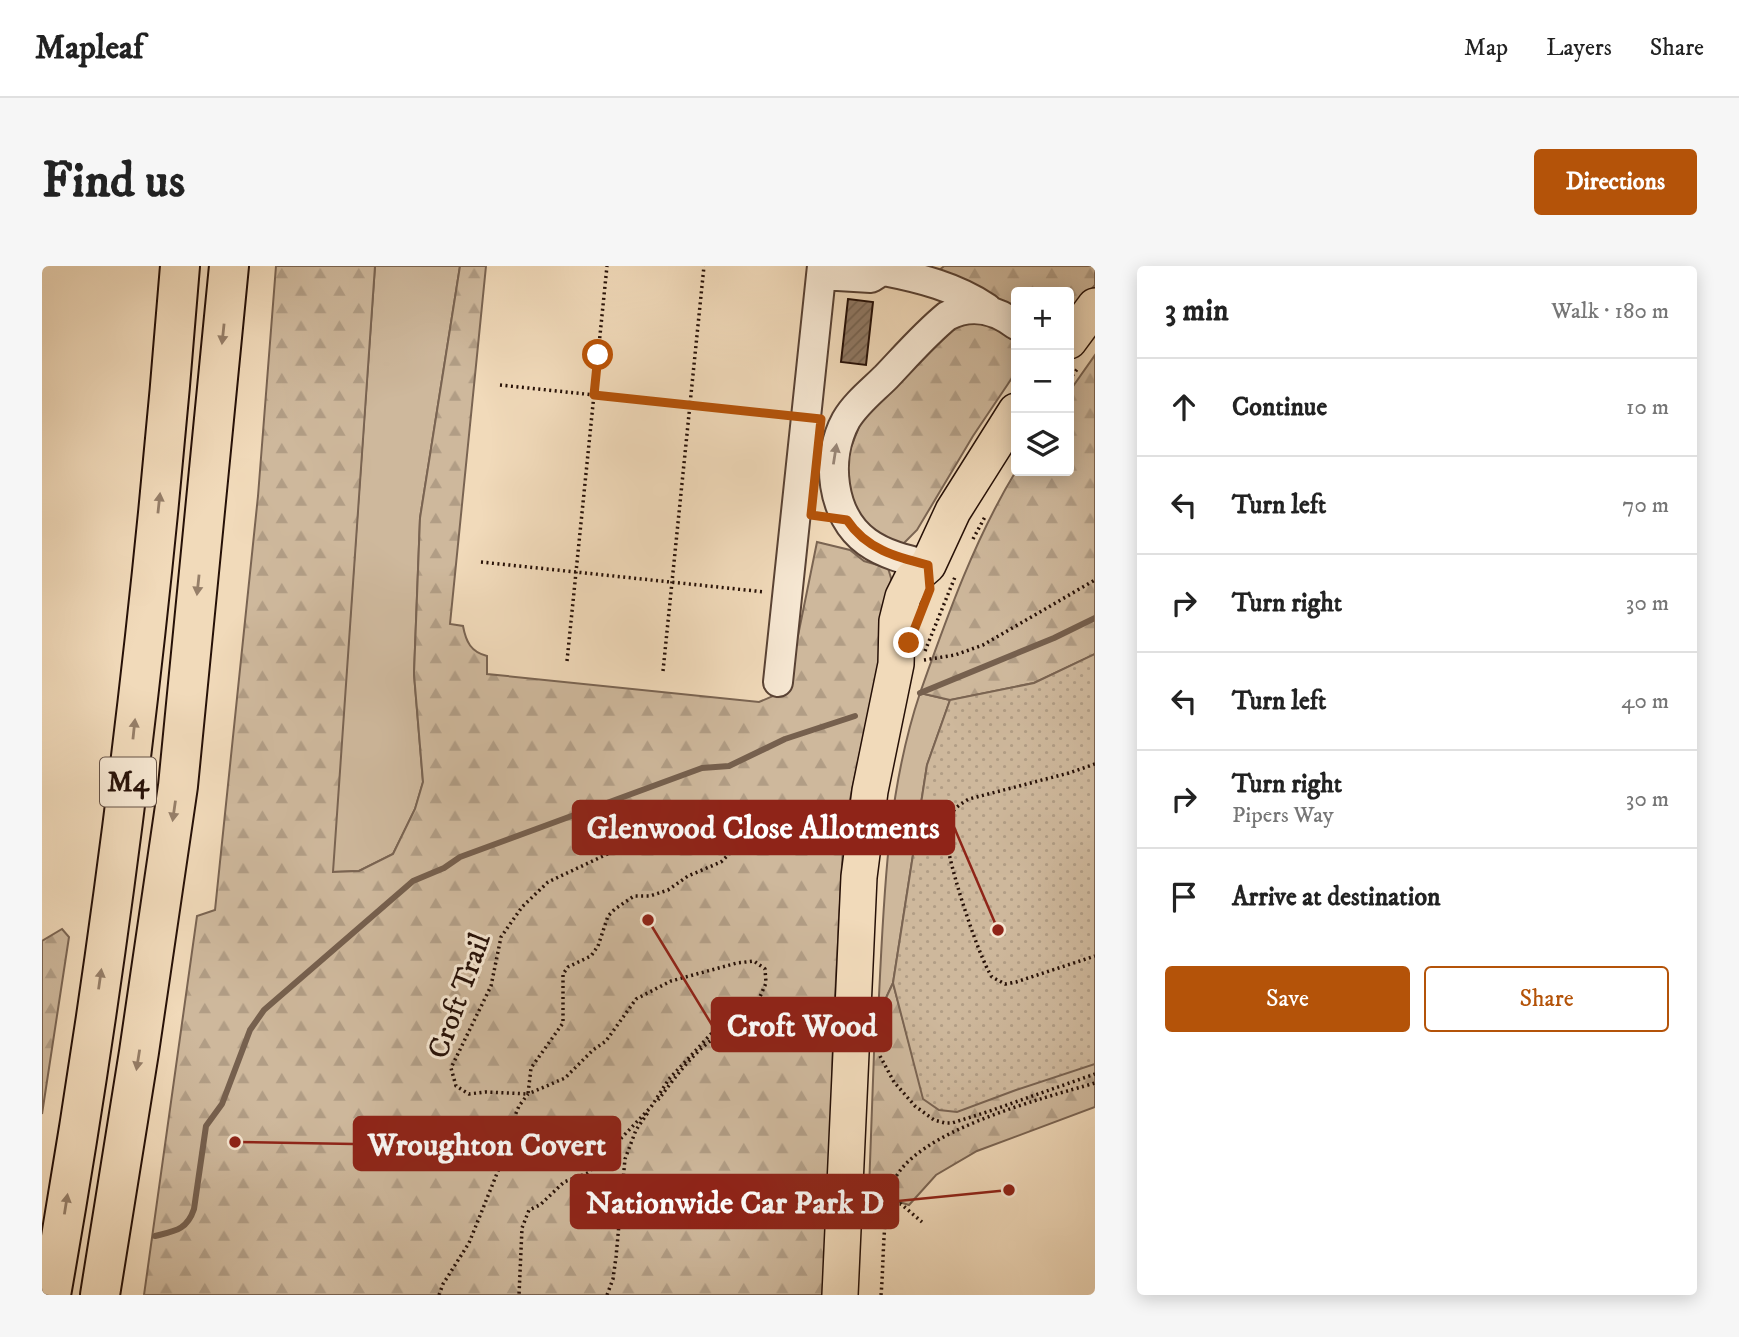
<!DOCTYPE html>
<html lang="en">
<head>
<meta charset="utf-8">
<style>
	:root { --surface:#fff; --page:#f6f6f6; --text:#222; --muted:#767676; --line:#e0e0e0; --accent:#b45309 }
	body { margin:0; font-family:"IM FELL DW Pica",serif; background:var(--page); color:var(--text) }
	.controls { position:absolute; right:21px; top:21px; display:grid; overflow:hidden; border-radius:7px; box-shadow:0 4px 18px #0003 }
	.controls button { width:63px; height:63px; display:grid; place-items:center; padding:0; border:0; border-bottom:2px solid var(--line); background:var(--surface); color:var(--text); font:35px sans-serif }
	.stop { position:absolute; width:21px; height:21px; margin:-16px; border:5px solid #b45309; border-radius:50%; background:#fff }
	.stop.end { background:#b45309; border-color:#fff; box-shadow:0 2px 7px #0008 }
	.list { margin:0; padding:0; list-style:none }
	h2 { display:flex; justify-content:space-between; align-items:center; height:91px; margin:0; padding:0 28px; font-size:30px }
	h2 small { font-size:23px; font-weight:400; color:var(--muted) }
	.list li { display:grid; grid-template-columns:46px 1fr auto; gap:21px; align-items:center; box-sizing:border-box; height:98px; padding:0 28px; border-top:2px solid var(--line) }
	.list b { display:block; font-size:26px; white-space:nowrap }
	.list p { margin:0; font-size:23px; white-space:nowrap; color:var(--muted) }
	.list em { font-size:23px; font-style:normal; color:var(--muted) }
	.actions { display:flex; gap:14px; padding:21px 28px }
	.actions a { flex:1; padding:16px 0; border:2px solid var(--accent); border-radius:7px; text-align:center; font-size:24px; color:var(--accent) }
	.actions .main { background:var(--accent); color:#fff }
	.icon { flex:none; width:38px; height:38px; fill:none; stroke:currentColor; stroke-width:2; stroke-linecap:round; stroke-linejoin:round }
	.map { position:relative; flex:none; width:1053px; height:1029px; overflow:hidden; border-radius:7px }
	header { display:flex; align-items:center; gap:42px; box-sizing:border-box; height:98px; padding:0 35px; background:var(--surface); border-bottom:2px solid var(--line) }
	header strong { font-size:33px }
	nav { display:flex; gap:38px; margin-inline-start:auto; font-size:24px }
	.intro { display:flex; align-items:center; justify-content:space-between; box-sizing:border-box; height:168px; padding:0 42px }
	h1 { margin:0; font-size:49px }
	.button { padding:18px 32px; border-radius:7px; background:var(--accent); color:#fff; font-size:24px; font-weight:700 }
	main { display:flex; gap:42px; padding:0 42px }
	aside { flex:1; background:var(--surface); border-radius:7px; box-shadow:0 4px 18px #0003 }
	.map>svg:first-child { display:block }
	.grass { fill:#ceb89c; stroke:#7a6452; stroke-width:2 }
	.forest { fill:url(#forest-firs); stroke:#7a6452; stroke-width:2 }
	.garden { fill:url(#garden-dots); stroke:#7a6452; stroke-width:2 }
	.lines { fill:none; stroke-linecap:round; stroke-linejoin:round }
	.stream { stroke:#76604e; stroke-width:6 }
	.building { fill:url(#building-hatch); stroke:#261007; stroke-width:2 }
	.minor-casing { stroke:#594234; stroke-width:32 }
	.major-casing { stroke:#261007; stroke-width:38 }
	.highway-casing { stroke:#261007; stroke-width:42 }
	.path { stroke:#261007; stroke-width:3.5; stroke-dasharray:2 3.5; stroke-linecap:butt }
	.minor { stroke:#f6e7d2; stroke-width:28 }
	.major { stroke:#f1daba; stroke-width:35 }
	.highway { stroke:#f1daba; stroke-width:38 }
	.oneway { fill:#967f69 }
	.oneway2 { fill:#988677 }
	.route { stroke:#b45309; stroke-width:9 }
	.labels { text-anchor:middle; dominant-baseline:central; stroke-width:6; stroke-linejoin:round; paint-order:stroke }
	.shield { fill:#f6e7d2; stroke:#645044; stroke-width:2 }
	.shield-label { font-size:28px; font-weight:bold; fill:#261007 }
	.street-label { font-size:30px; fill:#261007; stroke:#f6e7d2 }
	.leader { fill:none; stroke:#8f2418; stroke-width:2.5 }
	.callout-dot { fill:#8f2418; stroke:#f6e7d2; stroke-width:2.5 }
	.callout { fill:#8f2418; stroke:#8f2418; stroke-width:2.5 }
	.callout-label { font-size:32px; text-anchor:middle; font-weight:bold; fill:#fff }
</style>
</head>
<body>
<header>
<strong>Mapleaf</strong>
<nav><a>Map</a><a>Layers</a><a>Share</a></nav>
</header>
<div class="intro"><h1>Find us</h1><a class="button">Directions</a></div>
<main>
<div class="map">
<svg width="1053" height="1029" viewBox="0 0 1053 1029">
	<defs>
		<pattern id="forest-firs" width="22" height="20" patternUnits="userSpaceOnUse" patternTransform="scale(1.75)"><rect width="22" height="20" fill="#ceb89c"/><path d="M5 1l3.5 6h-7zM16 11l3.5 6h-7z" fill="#b19d85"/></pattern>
		<pattern id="garden-dots" width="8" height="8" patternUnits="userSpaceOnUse" patternTransform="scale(1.75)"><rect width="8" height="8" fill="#ceb89c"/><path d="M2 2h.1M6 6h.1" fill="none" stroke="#b19d85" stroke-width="1.8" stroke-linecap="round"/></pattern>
		<pattern id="building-hatch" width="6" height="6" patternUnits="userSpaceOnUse" patternTransform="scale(1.75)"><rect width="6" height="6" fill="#907964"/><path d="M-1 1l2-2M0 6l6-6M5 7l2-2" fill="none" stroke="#756250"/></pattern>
	</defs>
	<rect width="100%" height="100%" fill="#f1daba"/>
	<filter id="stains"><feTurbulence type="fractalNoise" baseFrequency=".00286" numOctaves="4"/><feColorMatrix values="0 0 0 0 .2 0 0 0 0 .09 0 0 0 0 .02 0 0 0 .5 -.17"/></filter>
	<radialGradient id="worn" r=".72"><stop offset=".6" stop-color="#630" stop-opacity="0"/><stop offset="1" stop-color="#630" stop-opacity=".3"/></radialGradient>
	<!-- grass -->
	<path class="grass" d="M 333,0 L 418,0 L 378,252 L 372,408 L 381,516 L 373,543 L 351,588 L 317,605 L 290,606 Z
		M 878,427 L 908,434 L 885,499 L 851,717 L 836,749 C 842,639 843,532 878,427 Z"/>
	<!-- forest -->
	<path class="forest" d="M 234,0 L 333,0 L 291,606 L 317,605 L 351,588 L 373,543 L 381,516 L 372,408 L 378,252 L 418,0 L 444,0 L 408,358 L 421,360 C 424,376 429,386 445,390 L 445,408 L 717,436 L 745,424 L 775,276 L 808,284 L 822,295 L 846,302 L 849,312 L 848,345 L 802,562 L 791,770 L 786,1029 L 102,1029 L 155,650 L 173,644 L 216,230 Z
		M 902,0 L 1053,0 L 1053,19 L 1027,50 L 1027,26 L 974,26 L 974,48 L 892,9 Z
		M 942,53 L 974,77 L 974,106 L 931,170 L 875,264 L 860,279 L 830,268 L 807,236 L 804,195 L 821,150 L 912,58 Z
		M 1053,89 L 1053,388 L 992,417 L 908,434 L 878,427 C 905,351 932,274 974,205 L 1027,205 L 1027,126 Z
		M 20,663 L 27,671 L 0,848 L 0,675 Z
		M 851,717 L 882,833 L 1053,765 L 1053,841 L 935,885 L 894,909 L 867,939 L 835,929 L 827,924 L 832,787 L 836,749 Z"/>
	<!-- garden -->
	<path class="garden" d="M 1053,388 L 1053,798 L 974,824 L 915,846 L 897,844 L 881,833 L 851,717 L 885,499 L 908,434 L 992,417 Z"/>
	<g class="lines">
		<!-- stream -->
		<path class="stream" d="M 878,427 L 1012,372 L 1053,352
			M 113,970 C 133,965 145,964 152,943 L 164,860 L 180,838 L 208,764 L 222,744 L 371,615 L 402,602 L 418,591 L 660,502 L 687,500 L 743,473 L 813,450"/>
	</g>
	<!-- building -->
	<path class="building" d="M 806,33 L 831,36 L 824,99 L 799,96 Z"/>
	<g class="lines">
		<!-- minor casing -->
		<g class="minor-casing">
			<path id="minor" d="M 842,5 C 878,12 914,21 945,42
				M 779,9 L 829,12 L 848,0
				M 886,299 C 865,294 843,289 825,276 C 789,250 783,192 804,154 C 814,137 831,124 844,111 C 864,90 883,68 905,50 C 930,37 953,43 974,59
				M 736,416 L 780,0"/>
		</g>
		<!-- major casing -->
		<g class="major-casing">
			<path id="major" d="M 1027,75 L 1053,40
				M 798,1029 L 817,611 L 828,525 L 854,398 L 855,355 L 861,331 L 870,313 L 886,299 L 911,245 L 974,145"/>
		</g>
		<!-- highway casing -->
		<g class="highway-casing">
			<path id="highway" d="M 9,1029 C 69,689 111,344 138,0
				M 58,1029 L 97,786 L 136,520 L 187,0"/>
		</g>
		<!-- path -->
		<path class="path" d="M 1027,114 L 1036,102
			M 458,119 L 742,149
			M 931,273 L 944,249
			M 439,296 L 723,326
			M 883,385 L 913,311
			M 882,394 L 913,389 L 941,379 L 1053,314
			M 525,395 L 565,0
			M 621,405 L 662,0
			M 1053,498 L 1027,507 L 927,533 C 916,539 906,547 904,561 C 900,581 937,693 950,711 L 963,718 L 974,716 L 1053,690
			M 672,553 C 684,564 689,571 687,588 L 679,596 L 646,610 L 626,624 L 608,630 L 592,630 L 573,643 L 566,650 L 556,680 L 549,690 L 526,701 L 521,708 L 521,757 L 489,802 L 486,828 L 443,826 L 427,828 L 414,820 L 409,802 L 449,720 L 459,671 L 480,641 L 506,616 L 593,575 L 638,559 Z
			M 700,757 L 746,739 L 783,735
			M 838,790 L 852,816 L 873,840 L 892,854 L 903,857 L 910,857 L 945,846 L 1053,808
			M 616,834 C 635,809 656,779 684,765
			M 830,937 L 859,938 L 880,956
			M 397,1029 L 401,1018 L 427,977 L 462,890 L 468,862 L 477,840 L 486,828 L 523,812 L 551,784 L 564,775 L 594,733 L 629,715 L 695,697 L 712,695 L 723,703 L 724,717 L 713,742 L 701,754 L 669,768 L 627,813 L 609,841 L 546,907 L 522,916 L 498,939 L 487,944 L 480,962 L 477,1029
			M 565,1029 L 571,1013 L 574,991 L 583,893 L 594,864 L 607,845
			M 839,1029 C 842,997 840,946 851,917 C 871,865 1002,832 1053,817"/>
		<!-- minor -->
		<use href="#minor" class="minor"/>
		<!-- major -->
		<use href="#major" class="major"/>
		<!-- highway -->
		<use href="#highway" class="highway"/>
	</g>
	<!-- one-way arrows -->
	<defs><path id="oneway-solid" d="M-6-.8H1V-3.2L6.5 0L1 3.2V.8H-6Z" transform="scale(1.75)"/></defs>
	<g class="oneway">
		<use href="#oneway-solid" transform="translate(181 68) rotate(96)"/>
		<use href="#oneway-solid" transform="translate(117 237) rotate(-84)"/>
		<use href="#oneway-solid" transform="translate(156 319) rotate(96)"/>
		<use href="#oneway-solid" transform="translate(92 463) rotate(-84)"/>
		<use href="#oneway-solid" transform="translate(132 545) rotate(98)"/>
		<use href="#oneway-solid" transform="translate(58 713) rotate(-82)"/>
		<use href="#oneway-solid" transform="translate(96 794) rotate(99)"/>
		<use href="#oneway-solid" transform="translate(24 938) rotate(-81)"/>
	</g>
	<use class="oneway2" href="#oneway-solid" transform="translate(793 188) rotate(-81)"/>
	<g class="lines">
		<!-- route -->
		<path class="route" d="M 556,89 L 552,129 L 779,153 L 769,249 L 805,254 C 824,283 854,291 886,299 L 888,323 L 867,377"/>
	</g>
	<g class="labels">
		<!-- shield labels -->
		<rect class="shield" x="58" y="491.5" width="56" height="49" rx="5"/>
		<g class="shield-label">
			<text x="86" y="516">M4</text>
		</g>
		<!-- street labels -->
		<g class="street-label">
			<text transform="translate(418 730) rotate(-70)">Croft Trail</text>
		</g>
	</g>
	<!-- callouts -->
	<path class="leader" d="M956 664L912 561M606 654L670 759M193 876L312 878M967 924L856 935"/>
	<g class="callout-dot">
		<circle cx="956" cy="664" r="7"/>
		<circle cx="606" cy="654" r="7"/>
		<circle cx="193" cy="876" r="7"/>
		<circle cx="967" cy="924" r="7"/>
	</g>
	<g class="callout">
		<rect x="531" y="535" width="381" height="53" rx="7"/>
		<rect x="670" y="732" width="179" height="53" rx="7"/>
		<rect x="312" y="851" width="266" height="53" rx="7"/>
		<rect x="529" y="909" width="327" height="53" rx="7"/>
	</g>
	<g class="callout-label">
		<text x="721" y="572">Glenwood Close Allotments</text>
		<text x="760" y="770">Croft Wood</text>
		<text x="445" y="889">Wroughton Covert</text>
		<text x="693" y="947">Nationwide Car Park D</text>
	</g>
	<rect width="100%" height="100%" filter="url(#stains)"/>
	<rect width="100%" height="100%" fill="url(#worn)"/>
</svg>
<div class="controls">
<button>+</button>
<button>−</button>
<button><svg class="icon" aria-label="layers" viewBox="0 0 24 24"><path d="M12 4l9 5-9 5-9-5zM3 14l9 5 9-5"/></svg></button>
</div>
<div class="stop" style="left:556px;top:89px"></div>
<div class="stop end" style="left:867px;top:377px"></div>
</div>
<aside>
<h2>3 min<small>Walk · 180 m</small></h2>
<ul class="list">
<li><svg class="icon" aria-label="ahead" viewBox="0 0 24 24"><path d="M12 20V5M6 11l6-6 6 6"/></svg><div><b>Continue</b></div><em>10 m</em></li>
<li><svg class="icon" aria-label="left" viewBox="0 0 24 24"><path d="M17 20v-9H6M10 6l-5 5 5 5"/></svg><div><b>Turn left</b></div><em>70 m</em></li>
<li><svg class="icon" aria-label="right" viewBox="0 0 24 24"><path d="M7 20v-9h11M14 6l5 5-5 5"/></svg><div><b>Turn right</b></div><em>30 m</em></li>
<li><svg class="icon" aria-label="left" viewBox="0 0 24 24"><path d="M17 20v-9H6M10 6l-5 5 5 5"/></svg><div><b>Turn left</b></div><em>40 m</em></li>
<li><svg class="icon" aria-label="right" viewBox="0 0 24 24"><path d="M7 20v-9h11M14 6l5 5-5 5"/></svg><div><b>Turn right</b><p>Pipers Way</p></div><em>30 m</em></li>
<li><svg class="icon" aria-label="arrive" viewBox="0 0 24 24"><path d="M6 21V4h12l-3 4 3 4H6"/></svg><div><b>Arrive at destination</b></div></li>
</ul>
<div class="actions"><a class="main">Save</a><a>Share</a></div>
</aside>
</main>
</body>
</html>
